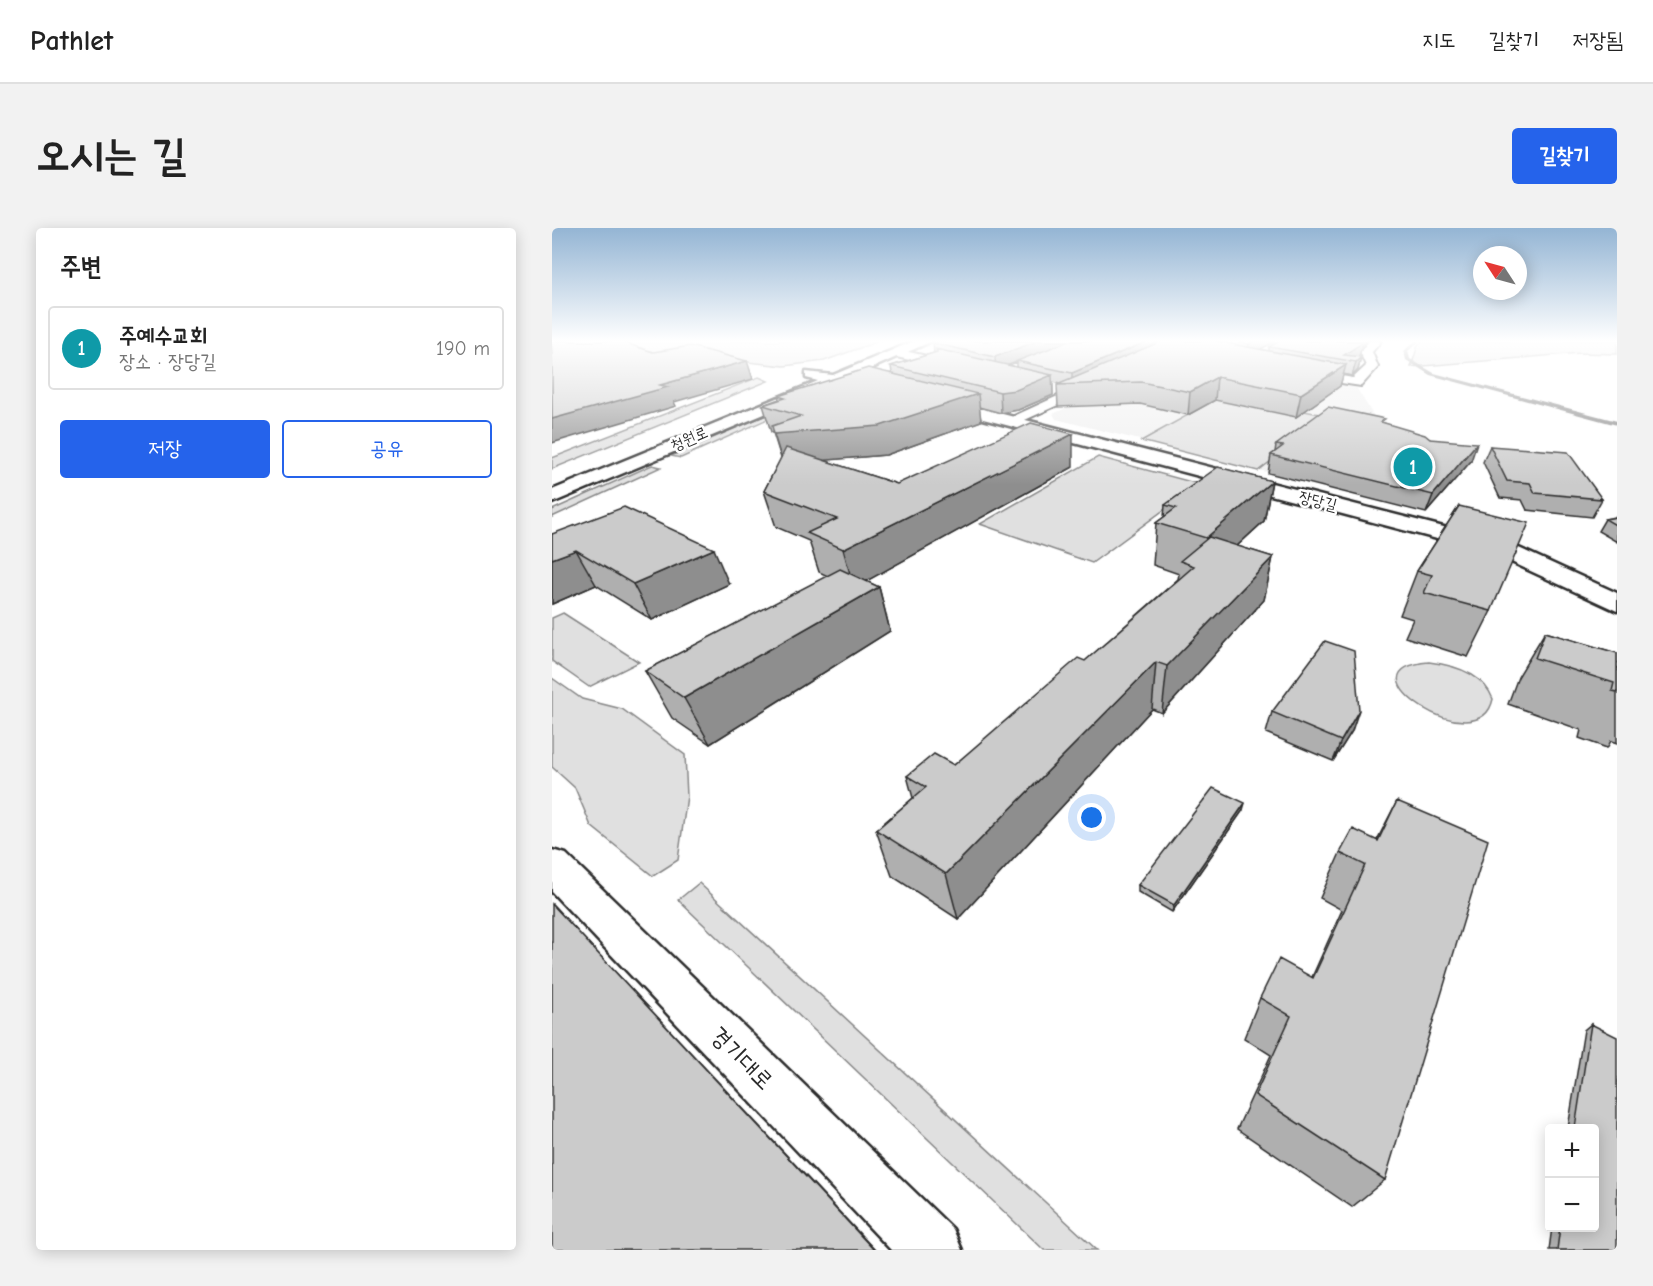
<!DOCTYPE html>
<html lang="ko">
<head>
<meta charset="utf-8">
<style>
	:root { --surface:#fff; --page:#f2f2f2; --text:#222; --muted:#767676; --line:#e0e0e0; --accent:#2563eb }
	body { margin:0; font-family:"Comic Neue","Poor Story",sans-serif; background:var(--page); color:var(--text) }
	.controls { position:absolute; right:18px; bottom:18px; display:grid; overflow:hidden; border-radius:6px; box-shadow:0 3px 15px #0003 }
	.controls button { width:54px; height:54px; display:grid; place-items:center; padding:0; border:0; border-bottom:2px solid var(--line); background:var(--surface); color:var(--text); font:30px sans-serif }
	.compass { position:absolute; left:921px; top:18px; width:54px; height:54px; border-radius:50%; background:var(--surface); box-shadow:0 3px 15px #0003; rotate:306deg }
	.you { position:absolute; left:540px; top:590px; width:21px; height:21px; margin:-15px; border:4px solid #fff; border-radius:50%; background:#1a73e8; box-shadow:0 0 0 9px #1a73e833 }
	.badge { display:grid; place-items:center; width:39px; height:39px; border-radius:50%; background:var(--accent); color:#fff; font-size:20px; font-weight:700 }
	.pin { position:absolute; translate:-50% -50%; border:3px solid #fff; box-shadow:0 2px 6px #0006 }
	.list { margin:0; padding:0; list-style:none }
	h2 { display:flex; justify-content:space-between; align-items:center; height:78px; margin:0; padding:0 24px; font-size:26px }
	h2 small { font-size:20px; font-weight:400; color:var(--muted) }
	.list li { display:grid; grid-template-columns:39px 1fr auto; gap:18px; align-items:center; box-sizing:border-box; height:84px; margin:0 12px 12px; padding:0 12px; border:2px solid var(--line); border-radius:6px }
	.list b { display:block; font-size:22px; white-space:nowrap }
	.list p { margin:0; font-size:20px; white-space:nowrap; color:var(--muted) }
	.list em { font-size:20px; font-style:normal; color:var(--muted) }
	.actions { display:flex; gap:12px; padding:18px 24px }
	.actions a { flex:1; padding:14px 0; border:2px solid var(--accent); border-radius:6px; text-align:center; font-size:21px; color:var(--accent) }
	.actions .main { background:var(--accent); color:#fff }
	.map { position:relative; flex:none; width:1065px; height:1022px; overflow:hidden; border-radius:6px }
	header { display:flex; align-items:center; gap:36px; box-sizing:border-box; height:84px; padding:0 30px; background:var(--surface); border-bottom:2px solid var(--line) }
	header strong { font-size:28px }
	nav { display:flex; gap:33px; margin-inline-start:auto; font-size:21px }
	.intro { display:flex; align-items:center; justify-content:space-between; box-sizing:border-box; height:144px; padding:0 36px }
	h1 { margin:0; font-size:42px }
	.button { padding:15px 27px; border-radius:6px; background:var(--accent); color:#fff; font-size:21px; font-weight:700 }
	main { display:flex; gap:36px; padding:0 36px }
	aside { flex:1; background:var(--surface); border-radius:6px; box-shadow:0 3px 15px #0003 }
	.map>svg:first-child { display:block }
	.built { fill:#efefef }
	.green { fill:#e0e0e0; stroke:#868686; stroke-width:1.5 }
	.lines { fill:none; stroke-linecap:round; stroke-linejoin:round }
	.stream { fill:#7e7e7e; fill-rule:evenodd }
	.street-casing { stroke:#2b2b2b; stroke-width:4 }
	.secondary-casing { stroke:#2b2b2b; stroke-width:5 }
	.primary-casing { stroke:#2b2b2b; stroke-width:5 }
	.street { fill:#fff; fill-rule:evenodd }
	.secondary { fill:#fff; fill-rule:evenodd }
	.primary { fill:#fff; fill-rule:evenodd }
	.wall { fill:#afafaf; stroke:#2b2b2b; stroke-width:1.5; fill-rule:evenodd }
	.shaded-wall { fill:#8e8e8e; stroke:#2b2b2b; stroke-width:1.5 }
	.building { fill:#cbcbcb; stroke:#2b2b2b; stroke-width:1.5 }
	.labels { text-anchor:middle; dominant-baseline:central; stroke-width:5; stroke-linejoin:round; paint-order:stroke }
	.far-street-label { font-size:16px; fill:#2b2b2b; stroke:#fff }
	.near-street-label { font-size:24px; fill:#2b2b2b; stroke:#fff }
</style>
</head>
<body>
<header>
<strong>Pathlet</strong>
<nav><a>지도</a><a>길찾기</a><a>저장됨</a></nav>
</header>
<div class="intro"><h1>오시는 길</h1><a class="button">길찾기</a></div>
<main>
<aside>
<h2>주변<small></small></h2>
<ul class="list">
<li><span class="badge" style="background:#0f9aa8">1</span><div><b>주예수교회</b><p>장소 · 장당길</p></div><em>190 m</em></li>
</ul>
<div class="actions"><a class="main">저장</a><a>공유</a></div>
</aside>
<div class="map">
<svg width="1065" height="1022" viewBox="0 0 1065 1022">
	<rect width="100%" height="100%" fill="#fff"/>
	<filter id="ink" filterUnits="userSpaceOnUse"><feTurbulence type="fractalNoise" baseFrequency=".0167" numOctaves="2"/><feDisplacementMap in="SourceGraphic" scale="12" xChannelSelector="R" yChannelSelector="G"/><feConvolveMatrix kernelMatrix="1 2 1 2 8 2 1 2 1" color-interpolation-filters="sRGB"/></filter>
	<g filter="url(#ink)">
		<!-- built -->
		<path class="built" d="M 630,127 L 802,156 L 834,208 L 763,256 L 504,191 L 501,186 Z"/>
		<!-- green -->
		<path class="green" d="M 0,113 L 327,113 L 272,133 L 232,138 Z
			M 871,113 L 1065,113 L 1065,126 L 1028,125 L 859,139 L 866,117 Z
			M 207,149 L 216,153 L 0,241 L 0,230 Z
			M 280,162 L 129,230 L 119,228 L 270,163 Z
			M 672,167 L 777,188 L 706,243 L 589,213 Z
			M 546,229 L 647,256 L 540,335 L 428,296 Z
			M 100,237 L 109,239 L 0,289 L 0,282 Z
			M 11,385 L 87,434 L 37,459 L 0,433 L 0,390 Z
			M 877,434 C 902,437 931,445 941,471 C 928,534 785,442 877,434 Z
			M 0,450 L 30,471 L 70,481 L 133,527 L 135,568 L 126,632 L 101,648 L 39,598 L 23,560 L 0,539 Z
			M 147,655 L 545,1022 L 492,1022 L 126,672 Z"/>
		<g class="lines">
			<!-- stream -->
			<path class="stream" d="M 863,113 L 868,113 L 856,123 L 858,131 L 882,145 L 1065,193 L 1065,197 L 878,147 L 854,132 L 852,123 Z"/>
			<!-- street casing -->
			<g class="street-casing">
				<path id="street" d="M 817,113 L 829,113 L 820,124 L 826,139 L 809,158 L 750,149 L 744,145 L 750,141 L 801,150 L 814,138 L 808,124 Z
					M 344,121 L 410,136 L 412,139 L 406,143 L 340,128 L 338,125 Z
					M 543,151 L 548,152 L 548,158 L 464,196 L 454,196 L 451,193 Z"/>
			</g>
			<!-- secondary casing -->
			<g class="secondary-casing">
				<path id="secondary" d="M 362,113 L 380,113 L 298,150 L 330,156 L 332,159 L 330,162 L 284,156 L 0,275 L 0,262 L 266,153 L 254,150 L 254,144 L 281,147 Z
					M 384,169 L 958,316 L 1065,365 L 1065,383 L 942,326 L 378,177 L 376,174 L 378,171 Z"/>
			</g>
			<!-- primary casing -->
			<g class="primary-casing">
				<path id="primary" d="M 0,622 L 14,626 L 401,1001 L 410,1022 L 339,1022 L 0,664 Z"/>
			</g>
			<!-- street -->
			<use href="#street" class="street"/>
			<!-- secondary -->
			<use href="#secondary" class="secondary"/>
			<!-- primary -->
			<use href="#primary" class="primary"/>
		</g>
		<!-- wall -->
		<path class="wall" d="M 387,113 L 604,113 L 604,116 L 610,113 L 723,113 L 708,121 L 717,123 L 717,119 L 728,113 L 814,113 L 810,118 L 807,128 L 806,129 L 809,129 L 806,142 L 800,148 L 791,146 L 788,158 L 744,189 L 663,172 L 636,187 L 588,176 L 506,179 L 505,157 L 508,156 L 501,154 L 501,167 L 466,182 L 449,185 L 427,179 L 429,193 L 334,227 L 271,232 L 345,256 L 521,239 L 314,353 L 327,359 L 338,403 L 158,516 L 120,490 L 93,443 L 276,348 L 267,344 L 257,313 L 224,299 L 212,263 L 229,230 L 221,205 L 219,204 L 211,177 L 227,171 L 226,168 L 340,145 L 339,138 L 382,125 L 381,115 ZM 465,134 L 465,139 L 456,137 Z
			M 832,195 L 878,211 L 919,233 L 874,285 L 716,245 L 719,227 L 723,224 L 724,217 Z
			M 938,218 L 1050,271 L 1040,289 L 975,282 L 970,272 L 948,270 L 931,234 Z
			M 720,253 L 712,293 L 685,318 L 721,329 L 712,372 L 610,485 L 600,481 L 406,691 L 340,648 L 324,602 L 361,570 L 355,548 L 402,537 L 533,433 L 626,351 L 627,346 L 601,337 L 604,295 L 612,289 L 613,277 Z
			M 907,278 L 939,383 L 916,429 L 853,409 L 861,391 L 848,387 L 865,343 Z
			M 1065,289 L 1065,314 L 1046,303 L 1053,291 Z
			M 0,306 L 177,356 L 100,392 L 44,357 L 0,376 Z
			M 993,404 L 1065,425 L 1065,515 L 1059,513 L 1055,520 L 1027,510 L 1029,502 L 956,476 L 966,449 Z
			M 720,484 L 800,503 L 781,533 L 714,505 Z
			M 845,573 L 833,952 L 800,979 L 685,901 L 719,827 L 692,810 L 708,770 L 760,749 L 790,682 L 768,670 L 788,625 L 825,612 Z
			M 691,582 L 620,684 L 586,664 L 586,657 Z
			M 1039,796 L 1065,1022 L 997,1022 L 1000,999 L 1042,999 L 1042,900 L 1016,900 L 1032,802 Z"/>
		<!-- shaded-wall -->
		<path class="shaded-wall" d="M 485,113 L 518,113 L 444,142 L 443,129 Z
			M 596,113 L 604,113 L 603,122 L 520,156 L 520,145 Z
			M 702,113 L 723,113 L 695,129 L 697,116 Z
			M 802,113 L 814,113 L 810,118 L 807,128 L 798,134 L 792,127 Z
			M 809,129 L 806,142 L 800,148 L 804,134 Z
			M 195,133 L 201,151 L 122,174 L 124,178 L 0,215 L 0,191 L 108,157 Z
			M 794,137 L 788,158 L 744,189 L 749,166 Z
			M 500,147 L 501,167 L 466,182 L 449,185 L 448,164 Z
			M 665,149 L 663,172 L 636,187 L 638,164 Z
			M 426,166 L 429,193 L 334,227 L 231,236 L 222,206 Z
			M 521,206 L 521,239 L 302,360 L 291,321 Z
			M 925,215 L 919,233 L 874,285 L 881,267 Z
			M 720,253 L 712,293 L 648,352 L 654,310 Z
			M 162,321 L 177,356 L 100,392 L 81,356 Z
			M 24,322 L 44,357 L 0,376 L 0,331 Z
			M 721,329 L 712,372 L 610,485 L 615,438 Z
			M 327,359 L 338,403 L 158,516 L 132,470 Z
			M 604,434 L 600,481 L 406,691 L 394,646 Z
			M 807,482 L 800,503 L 781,533 L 789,513 Z
			M 693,575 L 691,582 L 620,684 L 622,677 Z
			M 0,676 L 323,1022 L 322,1022 Z"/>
		<!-- building -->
		<path class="building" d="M 0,113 L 67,113 L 101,124 L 138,118 L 195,133 L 108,157 L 116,159 L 0,191 Z
			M 387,113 L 485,113 L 443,129 L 381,115 Z
			M 517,113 L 596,113 L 520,145 L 465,133 Z
			M 610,113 L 663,113 L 794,137 L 749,166 L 665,149 L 638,164 L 589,154 L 505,157 Z
			M 683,113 L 702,113 L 697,116 Z
			M 728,113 L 804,113 L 810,115 L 792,127 L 809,129 L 804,134 L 717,119 Z
			M 384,121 L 500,147 L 464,162 L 448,164 L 339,138 L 385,124 Z
			M 316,140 L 426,166 L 328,198 L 222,206 L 220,198 L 249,188 L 211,177 L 233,170 L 226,168 Z
			M 776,179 L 833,191 L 829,194 L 873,207 L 878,211 L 925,215 L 881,267 L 719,227 L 731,218 L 724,217 Z
			M 479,195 L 521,206 L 291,321 L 255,305 L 285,291 L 212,263 L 234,220 L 345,256 Z
			M 938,218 L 1016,224 L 1050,271 L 983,265 L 978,255 L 955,253 Z
			M 666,239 L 720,253 L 654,310 L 604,295 L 624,280 L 613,277 Z
			M 907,278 L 977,295 L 939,383 L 872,365 L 880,347 L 865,343 Z
			M 72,279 L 162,321 L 81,356 L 24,322 L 0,331 L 0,306 Z
			M 1065,289 L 1065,298 L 1053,291 Z
			M 657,309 L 721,329 L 615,438 L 604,434 L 394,646 L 324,602 L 374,559 L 355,548 L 382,526 L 402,537 L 526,430 L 533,433 L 642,338 L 628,333 Z
			M 288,341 L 327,359 L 132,470 L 93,443 Z
			M 993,404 L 1065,425 L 1065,464 L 1060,463 L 1062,455 L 983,430 Z
			M 773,413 L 802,423 L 807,482 L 789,513 L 720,484 Z
			M 661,560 L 693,575 L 622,677 L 586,657 Z
			M 845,573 L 936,612 L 833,952 L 703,867 L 739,788 L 708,770 L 727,731 L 761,750 L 813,637 L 788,625 L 801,601 L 826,613 Z
			M 0,676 L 322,1022 L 0,1022 Z
			M 1039,796 L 1065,809 L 1065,1022 L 1005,1022 L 1008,999 L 1042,999 L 1042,900 L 1023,900 Z"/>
	</g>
	<!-- sky -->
	<linearGradient id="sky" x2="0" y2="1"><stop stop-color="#94b5d4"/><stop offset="0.44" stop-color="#fff"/><stop offset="1" stop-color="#fff" stop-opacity="0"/></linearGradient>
	<rect width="1065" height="257" fill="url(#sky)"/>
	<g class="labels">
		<!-- far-street labels -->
		<g class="far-street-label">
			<text transform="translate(137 211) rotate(-23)">청원로</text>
			<text transform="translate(766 273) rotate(14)">장당길</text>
		</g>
		<!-- near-street labels -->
		<g class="near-street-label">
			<text transform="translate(190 830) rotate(45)">경기대로</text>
		</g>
	</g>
</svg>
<div class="controls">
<button>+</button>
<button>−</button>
</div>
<svg class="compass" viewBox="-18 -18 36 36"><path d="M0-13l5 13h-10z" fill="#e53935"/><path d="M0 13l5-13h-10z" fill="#767676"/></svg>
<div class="you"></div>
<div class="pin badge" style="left:861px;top:239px;background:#0f9aa8">1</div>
</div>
</main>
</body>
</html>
